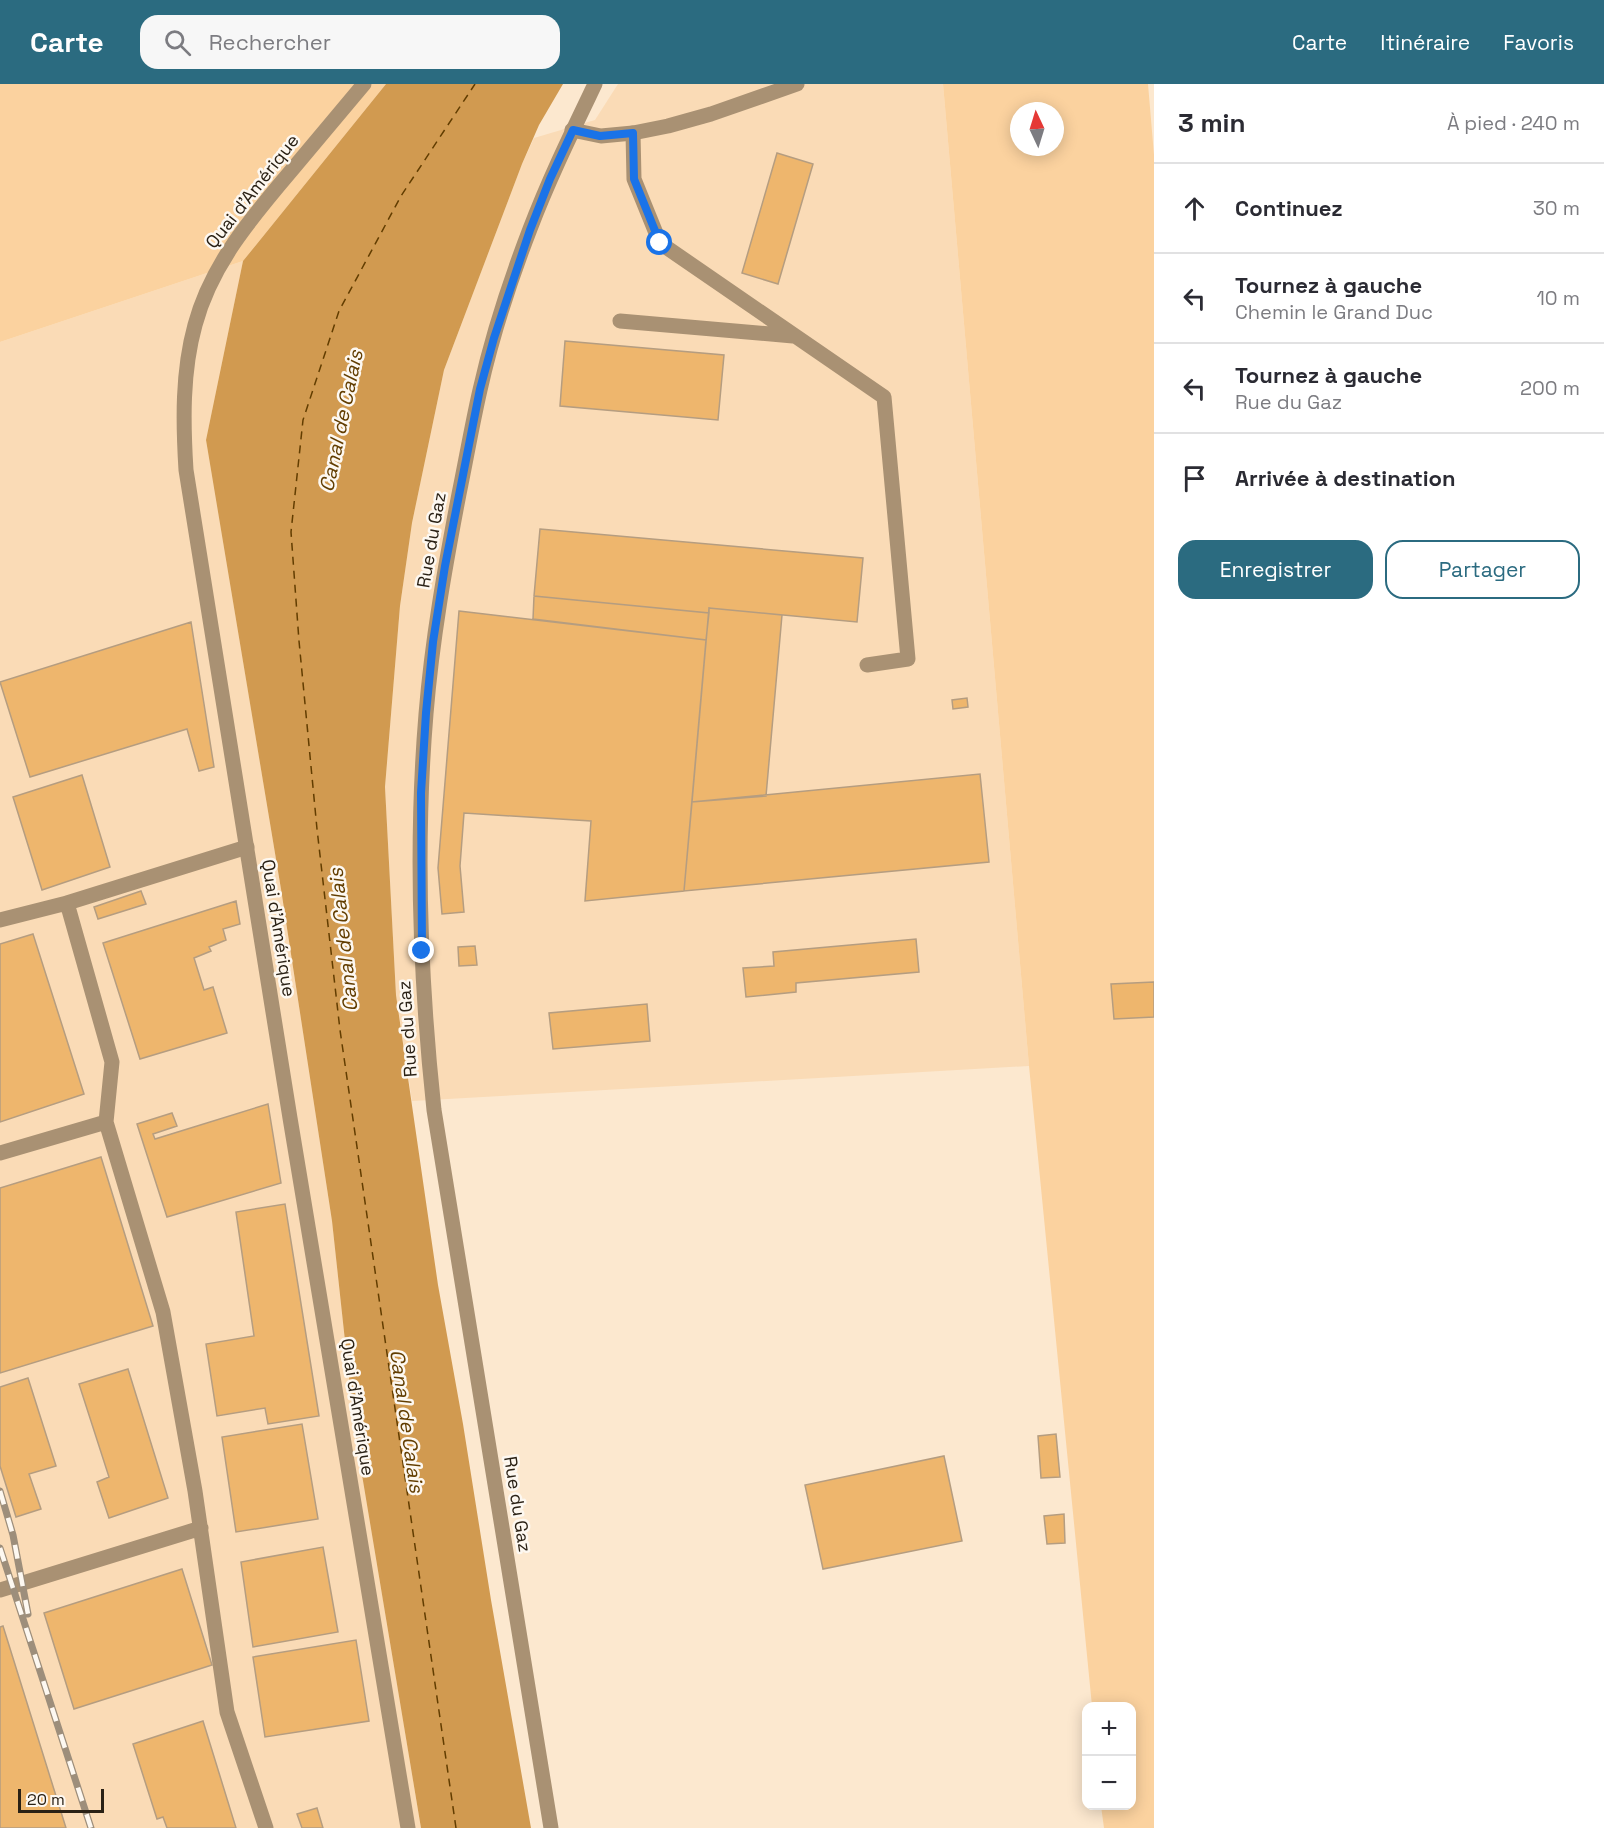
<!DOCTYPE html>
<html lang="fr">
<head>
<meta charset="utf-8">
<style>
	:root { --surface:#fff; --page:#f7f7f7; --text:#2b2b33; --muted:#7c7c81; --line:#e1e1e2; --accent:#2b6b80 }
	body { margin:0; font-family:"Space Grotesk",sans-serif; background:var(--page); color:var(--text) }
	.controls { position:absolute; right:18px; bottom:18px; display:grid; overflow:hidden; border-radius:12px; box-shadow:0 3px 15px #0003 }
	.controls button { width:54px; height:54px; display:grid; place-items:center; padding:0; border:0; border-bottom:2px solid var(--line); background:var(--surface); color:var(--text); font:30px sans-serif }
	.compass { position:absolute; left:1010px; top:18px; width:54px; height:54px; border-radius:50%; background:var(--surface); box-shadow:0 3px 15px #0003; rotate:356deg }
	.scale { position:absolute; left:18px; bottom:15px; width:86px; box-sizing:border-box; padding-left:6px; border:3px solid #2a2115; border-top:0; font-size:16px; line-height:21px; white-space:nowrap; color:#2a2115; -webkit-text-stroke:4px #fdf8f1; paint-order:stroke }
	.stop { position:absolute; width:18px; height:18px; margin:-14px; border:4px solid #1a73e8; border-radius:50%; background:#fff }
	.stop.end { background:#1a73e8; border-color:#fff; box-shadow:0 2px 6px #0008 }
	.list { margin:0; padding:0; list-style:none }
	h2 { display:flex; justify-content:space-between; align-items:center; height:78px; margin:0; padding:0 24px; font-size:26px }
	h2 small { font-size:20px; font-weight:400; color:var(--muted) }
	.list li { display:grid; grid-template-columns:39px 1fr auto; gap:18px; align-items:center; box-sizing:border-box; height:90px; padding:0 24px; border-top:2px solid var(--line) }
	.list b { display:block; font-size:22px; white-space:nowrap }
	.list p { margin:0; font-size:20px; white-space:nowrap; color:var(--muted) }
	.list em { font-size:20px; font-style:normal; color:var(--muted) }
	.actions { display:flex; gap:12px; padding:18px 24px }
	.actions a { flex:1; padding:14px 0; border:2px solid var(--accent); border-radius:18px; text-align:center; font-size:21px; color:var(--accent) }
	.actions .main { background:var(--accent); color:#fff }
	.icon { flex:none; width:33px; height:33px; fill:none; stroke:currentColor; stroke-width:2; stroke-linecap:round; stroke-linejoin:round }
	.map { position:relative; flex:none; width:1154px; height:1744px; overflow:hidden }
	header { display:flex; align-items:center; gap:36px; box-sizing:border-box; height:84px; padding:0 30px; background:var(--accent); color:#fff }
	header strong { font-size:28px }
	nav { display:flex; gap:33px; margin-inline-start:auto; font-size:21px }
	.search { width:420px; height:54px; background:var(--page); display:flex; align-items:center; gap:15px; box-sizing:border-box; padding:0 21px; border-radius:18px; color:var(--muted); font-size:22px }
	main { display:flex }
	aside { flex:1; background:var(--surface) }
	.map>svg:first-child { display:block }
	.built { fill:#fadbb6 }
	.green { fill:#fbd29f; fill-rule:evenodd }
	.water { fill:#d19a50 }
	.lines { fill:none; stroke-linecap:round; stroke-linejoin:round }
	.ferry { stroke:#623d00; stroke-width:1.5; stroke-dasharray:8 6; stroke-linecap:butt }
	.building { fill:#eeb66d; stroke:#b59d80; stroke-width:1.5 }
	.service { stroke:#a99173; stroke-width:15 }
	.minor { stroke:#a99173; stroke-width:15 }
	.tertiary { stroke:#a99173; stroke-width:15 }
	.rail-casing { stroke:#9d8e7b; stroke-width:7 }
	.rail { stroke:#fdf8f1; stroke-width:4.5; stroke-dasharray:14; stroke-linecap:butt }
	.route { stroke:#1a73e8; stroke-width:8 }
	.labels { text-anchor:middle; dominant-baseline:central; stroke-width:5; stroke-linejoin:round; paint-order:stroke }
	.street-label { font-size:18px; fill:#2a2115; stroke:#fdf8f1 }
	.water-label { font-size:20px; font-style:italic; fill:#623d00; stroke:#fdf8f1 }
</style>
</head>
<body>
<header>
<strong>Carte</strong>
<div class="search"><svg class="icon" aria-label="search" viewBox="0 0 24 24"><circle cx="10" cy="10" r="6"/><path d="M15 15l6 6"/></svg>Rechercher</div>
<nav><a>Carte</a><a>Itinéraire</a><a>Favoris</a></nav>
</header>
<main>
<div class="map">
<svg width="1154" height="1744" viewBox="0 0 1154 1744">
	<rect width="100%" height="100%" fill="#fce8cf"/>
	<!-- built -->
	<path class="built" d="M 618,0 L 943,0 L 1029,982 L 412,1017 L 396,911 L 385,703 L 400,522 L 412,439 L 444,286 L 522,80 L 534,54 L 595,36 Z
		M 243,177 L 206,356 L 281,805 L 332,1137 L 355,1349 L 421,1744 L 0,1744 L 0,258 Z"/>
	<!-- green -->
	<path class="green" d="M 0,0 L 386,0 L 243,177 L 0,258 Z
		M 943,0 L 1148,0 L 1154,71 L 1154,1744 L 1104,1744 L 1101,1722 L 1132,1722 L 1132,1622 L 1092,1622 L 1029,982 ZM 1019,27 L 1055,27 L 1055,63 L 1019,63 Z"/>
	<!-- water -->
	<path class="water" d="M 386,0 L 563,0 L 539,41 L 522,80 L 444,286 L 412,439 L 400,522 L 385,703 L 396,911 L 438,1201 L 463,1340 L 491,1516 L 531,1744 L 421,1744 L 355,1349 L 332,1137 L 281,805 L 206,356 L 243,177 Z"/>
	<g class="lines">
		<!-- ferry -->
		<path class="ferry" d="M 456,1744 L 340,946 L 317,745 L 299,557 L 291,448 L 303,336 L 339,227 L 401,112 L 475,0"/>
	</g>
	<!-- building -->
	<path class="building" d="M 777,69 L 813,80 L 778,200 L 742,189 Z
		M 565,257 L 724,271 L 718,336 L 560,322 Z
		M 540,445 L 863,474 L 857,538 L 709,524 L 709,529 L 534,512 Z
		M 534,512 L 709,529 L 706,556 L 533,535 Z
		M 709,524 L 782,531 L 766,712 L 692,718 Z
		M 459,527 L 706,556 L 684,807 L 585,817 L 591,737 L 464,729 L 460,782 L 464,828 L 442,830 L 438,784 Z
		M 191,538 L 214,683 L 199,687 L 187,645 L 30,693 L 0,598 Z
		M 967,614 L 968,623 L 953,625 L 952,616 Z
		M 980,690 L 989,778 L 684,807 L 692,718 Z
		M 82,691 L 110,783 L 42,806 L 13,713 Z
		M 141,807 L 146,820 L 98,835 L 94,823 Z
		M 236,817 L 240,840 L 223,845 L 226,856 L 209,863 L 211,867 L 194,874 L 204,906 L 213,903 L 227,949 L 140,975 L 103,859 Z
		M 33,850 L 84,1010 L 0,1038 L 0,860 Z
		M 916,855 L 919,888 L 796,899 L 796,908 L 746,913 L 743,884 L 774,882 L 773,868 Z
		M 475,862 L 477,881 L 459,882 L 458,863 Z
		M 1154,898 L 1154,933 L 1114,935 L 1111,900 Z
		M 647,920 L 650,957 L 553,965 L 549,929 Z
		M 268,1020 L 281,1099 L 167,1133 L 137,1040 L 172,1029 L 177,1042 L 153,1050 L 155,1055 Z
		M 101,1073 L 153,1242 L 0,1289 L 0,1104 Z
		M 285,1120 L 319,1332 L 268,1340 L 265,1324 L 217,1332 L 206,1260 L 254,1252 L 236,1128 Z
		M 128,1285 L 168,1414 L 109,1434 L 97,1398 L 109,1393 L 79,1300 Z
		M 28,1294 L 56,1382 L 29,1390 L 41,1425 L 16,1433 L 0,1382 L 0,1303 Z
		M 302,1340 L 318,1435 L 236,1448 L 222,1353 Z
		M 1056,1350 L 1060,1393 L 1041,1394 L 1038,1352 Z
		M 944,1372 L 962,1457 L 823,1485 L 805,1401 Z
		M 1064,1430 L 1065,1459 L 1047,1460 L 1044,1432 Z
		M 323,1463 L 338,1548 L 253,1563 L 241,1478 Z
		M 182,1485 L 212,1581 L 74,1625 L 44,1529 Z
		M 3,1542 L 66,1744 L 0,1744 L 0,1543 Z
		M 356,1556 L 369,1637 L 265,1653 L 253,1573 Z
		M 203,1637 L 236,1744 L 167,1744 L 163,1733 L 157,1735 L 133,1660 Z
		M 317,1724 L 323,1744 L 302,1744 L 297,1730 Z"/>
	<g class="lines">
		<!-- service -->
		<path class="service" d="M 633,49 L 634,95 L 660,159 L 884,313 L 908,575 L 867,581
			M 620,237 L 793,252
			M 67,819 L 247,763
			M 0,836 L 67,819 L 112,978 L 106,1038
			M 0,1069 L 106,1038 L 163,1228 L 195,1407 L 227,1628 L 266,1744
			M 0,1506 L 201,1444"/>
		<!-- minor -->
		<path class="minor" d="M 364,0 C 340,29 315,58 291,87 C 251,134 211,181 195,241 C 182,288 183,338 186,386 L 290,1034 L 408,1744
			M 572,46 L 601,52 L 633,49 L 668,42 L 711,30 L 797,0"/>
		<!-- tertiary -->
		<path class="tertiary" d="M 551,1744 L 434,1026 C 420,895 415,762 426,630 C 432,556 445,483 459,410 C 466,376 472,341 480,306 C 492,252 510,197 530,145 C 549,95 572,48 595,0"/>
		<!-- rail casing -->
		<g class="rail-casing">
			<path id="rail" d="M 0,1407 L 13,1451 L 28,1530
				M 0,1464 L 91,1744"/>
		</g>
		<!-- rail -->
		<use href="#rail" class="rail"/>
	</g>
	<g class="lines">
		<!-- route -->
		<path class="route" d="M 422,867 L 421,709 L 426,629 L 433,558 L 445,482 L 480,305 L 494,254 L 530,146 L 550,95 L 573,46 L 600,52 L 633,49 L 634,95 L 660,159"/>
	</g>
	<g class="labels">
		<!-- street labels -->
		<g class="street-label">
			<text transform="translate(252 107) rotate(-52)">Quai d'Amérique</text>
			<text transform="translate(431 456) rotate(-80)">Rue du Gaz</text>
			<text transform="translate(279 844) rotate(81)">Quai d'Amérique</text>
			<text transform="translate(407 945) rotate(-94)">Rue du Gaz</text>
			<text transform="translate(358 1323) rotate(81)">Quai d'Amérique</text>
			<text transform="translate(518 1420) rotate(81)">Rue du Gaz</text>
		</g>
		<!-- water labels -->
		<g class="water-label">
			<text transform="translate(341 337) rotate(-78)">Canal de Calais</text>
			<text transform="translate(343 856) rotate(-96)">Canal de Calais</text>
			<text transform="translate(407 1337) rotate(82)">Canal de Calais</text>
		</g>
	</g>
</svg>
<div class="controls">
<button>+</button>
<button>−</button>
</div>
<svg class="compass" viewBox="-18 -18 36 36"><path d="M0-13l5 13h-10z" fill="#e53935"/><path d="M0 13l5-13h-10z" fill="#7c7c81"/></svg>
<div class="scale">20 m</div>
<div class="stop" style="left:660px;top:159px"></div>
<div class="stop end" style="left:422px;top:867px"></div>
</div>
<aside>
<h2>3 min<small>À pied · 240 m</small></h2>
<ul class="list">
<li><svg class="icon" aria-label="ahead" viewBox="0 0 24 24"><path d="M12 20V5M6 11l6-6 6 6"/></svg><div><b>Continuez</b></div><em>30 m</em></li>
<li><svg class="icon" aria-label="left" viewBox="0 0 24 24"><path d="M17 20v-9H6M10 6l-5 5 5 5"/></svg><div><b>Tournez à gauche</b><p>Chemin le Grand Duc</p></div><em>10 m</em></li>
<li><svg class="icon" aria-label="left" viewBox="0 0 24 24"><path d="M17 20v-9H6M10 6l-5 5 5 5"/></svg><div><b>Tournez à gauche</b><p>Rue du Gaz</p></div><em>200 m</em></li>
<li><svg class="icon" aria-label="arrive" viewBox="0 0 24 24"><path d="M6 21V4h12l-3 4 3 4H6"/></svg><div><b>Arrivée à destination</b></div></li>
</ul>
<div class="actions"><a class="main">Enregistrer</a><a>Partager</a></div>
</aside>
</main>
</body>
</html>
